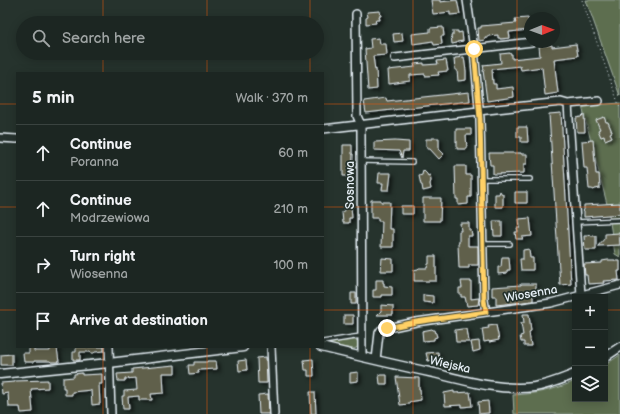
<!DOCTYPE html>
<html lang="en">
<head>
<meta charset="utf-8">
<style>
	:root { --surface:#1c2622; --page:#29322f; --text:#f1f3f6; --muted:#a0a5a5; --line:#3a4340 }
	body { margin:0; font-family:"Balsamiq Sans",sans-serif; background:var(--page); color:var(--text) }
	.controls { position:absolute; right:12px; bottom:12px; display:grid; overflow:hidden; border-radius:0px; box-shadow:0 2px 10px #0003 }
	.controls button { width:36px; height:36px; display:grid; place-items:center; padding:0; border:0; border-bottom:1px solid var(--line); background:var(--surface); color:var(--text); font:20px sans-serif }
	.compass { position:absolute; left:524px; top:12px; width:36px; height:36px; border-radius:50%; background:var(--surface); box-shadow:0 2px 10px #0003; rotate:89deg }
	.stop { position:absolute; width:12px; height:12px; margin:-9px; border:3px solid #ffd166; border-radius:50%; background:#fff }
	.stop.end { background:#ffd166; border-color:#fff; box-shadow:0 1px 4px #0008 }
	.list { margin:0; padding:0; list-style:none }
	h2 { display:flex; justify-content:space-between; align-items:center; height:52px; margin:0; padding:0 16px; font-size:17px }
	h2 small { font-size:13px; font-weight:400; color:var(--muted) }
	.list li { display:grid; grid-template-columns:26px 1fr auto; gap:12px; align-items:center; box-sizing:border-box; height:56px; padding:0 16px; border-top:1px solid var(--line) }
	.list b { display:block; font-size:15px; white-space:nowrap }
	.list p { margin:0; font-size:13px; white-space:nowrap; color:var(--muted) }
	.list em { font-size:13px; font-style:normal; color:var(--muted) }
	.icon { flex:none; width:22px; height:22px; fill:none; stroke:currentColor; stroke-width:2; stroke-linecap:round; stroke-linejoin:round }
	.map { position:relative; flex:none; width:620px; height:414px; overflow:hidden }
	.search { position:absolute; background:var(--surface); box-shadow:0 2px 10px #0003; left:16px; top:16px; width:308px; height:44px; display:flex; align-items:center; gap:10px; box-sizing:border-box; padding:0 14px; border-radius:22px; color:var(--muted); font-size:15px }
	.panel { position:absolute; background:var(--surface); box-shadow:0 2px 10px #0003; left:16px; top:72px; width:308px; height:276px; border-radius:0px }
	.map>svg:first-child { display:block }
	.green { fill:#5d6e50; stroke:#a2b0a4 }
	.building { fill:#61604b; stroke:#e8f1f8; filter:url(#shadow) }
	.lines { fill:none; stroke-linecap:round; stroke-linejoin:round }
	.service-casing { stroke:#e8f1f8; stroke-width:6 }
	.minor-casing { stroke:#e8f1f8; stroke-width:10 }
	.tertiary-casing { stroke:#e8f1f8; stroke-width:11 }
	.path { stroke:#e8f1f8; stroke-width:1; stroke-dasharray:1 3; stroke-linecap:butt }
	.service { stroke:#26332d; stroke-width:3.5 }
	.minor { stroke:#26332d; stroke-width:7 }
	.tertiary { stroke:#26332d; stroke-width:8 }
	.route { stroke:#ffd166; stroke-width:5 }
	.grid { fill:none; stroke:#e8590c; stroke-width:1; stroke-opacity:0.55 }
	.labels { text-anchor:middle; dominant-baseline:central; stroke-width:3.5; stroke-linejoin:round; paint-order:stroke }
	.street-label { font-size:12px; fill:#e8f1f8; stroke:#26332d }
</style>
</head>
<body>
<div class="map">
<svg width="620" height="414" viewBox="0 0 620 414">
	<defs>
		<filter id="shadow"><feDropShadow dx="3" dy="2" stdDeviation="2" flood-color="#0009"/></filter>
	</defs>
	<rect width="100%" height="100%" fill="#26332d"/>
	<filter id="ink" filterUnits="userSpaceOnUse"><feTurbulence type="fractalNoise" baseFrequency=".025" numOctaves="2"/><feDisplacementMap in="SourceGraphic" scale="8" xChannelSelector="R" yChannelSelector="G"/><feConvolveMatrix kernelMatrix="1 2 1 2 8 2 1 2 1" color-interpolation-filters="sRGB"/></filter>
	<g filter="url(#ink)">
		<!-- green -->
		<path class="green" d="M 586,0 L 620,0 L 620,96 Z
			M 620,103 L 620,257 L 615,254 L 607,204 L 582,106 Z
			M 354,340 L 358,341 L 359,344 L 358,347 L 354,349 L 327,345 L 326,344 L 329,343 Z
			M 620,355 L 620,414 L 514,414 L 513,395 C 535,394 555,390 575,381 L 575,399 L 605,399 L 605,365 Z"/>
		<!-- building -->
		<path class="building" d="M 431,0 L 440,0 L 440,2 L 457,0 L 460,14 L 450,15 L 450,12 L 433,14 Z
			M 380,11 L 381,16 L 379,16 L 380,20 L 375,20 L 376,23 L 366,24 L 366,18 L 368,17 L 367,12 Z
			M 528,18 L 529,30 L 509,32 L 510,38 L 500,39 L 500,38 L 498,38 L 498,35 L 488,36 L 488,38 L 485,38 L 485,40 L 479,41 L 478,28 L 481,28 L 481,26 L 516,23 L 515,19 Z
			M 443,27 L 444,36 L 441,36 L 442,44 L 434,45 L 433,41 L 413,44 L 412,34 L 430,32 L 430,28 Z
			M 453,31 L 458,31 L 458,33 L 462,32 L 463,41 L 457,42 L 457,43 L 452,44 L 451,35 L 453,35 Z
			M 402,33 L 403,41 L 394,42 L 393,34 Z
			M 379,38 L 380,44 L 386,44 L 387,55 L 373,56 L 375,70 L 376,69 L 377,89 L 368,90 L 365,49 L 371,48 L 370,39 Z
			M 576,44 L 578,56 L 554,59 L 558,93 L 545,95 L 542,67 L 521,70 L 520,66 L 492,69 L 493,84 L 496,84 L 496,89 L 513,87 L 514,97 L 487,101 L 483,70 L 484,70 L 483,65 L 501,63 L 500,54 L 510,53 L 510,54 L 512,54 L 512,59 L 540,56 L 539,46 L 552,45 L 552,47 Z
			M 464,57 L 466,71 L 466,80 L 458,81 L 457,70 L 455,70 L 454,59 L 455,59 L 455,58 Z
			M 446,60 L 448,71 L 438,72 L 439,75 L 425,76 L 425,74 L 410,75 L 410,81 L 389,84 L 388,70 L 415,67 L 414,64 L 424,63 L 424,65 L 438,64 L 437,61 Z
			M 469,92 L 470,101 L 366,113 L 364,101 L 386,98 L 387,101 Z
			M 561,113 L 571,284 L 560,285 L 549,114 Z
			M 584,114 L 585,132 L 577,132 L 576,118 L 581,117 Z
			M 604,117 L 606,122 L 608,122 L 612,132 L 610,133 L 612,137 L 605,140 L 604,136 L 601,137 L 598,130 L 600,129 L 596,120 Z
			M 517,127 L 527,127 L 528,142 L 521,142 L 521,137 L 517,137 Z
			M 456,129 L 471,129 L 471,135 L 466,135 L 467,149 L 457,149 L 457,141 L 456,142 Z
			M 432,138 L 439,138 L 439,149 L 444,154 L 439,159 L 430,149 L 427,149 L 427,146 L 426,146 L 426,139 L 432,139 Z
			M 593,140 L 596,174 L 599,174 L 600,188 L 595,189 L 594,190 L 592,189 L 589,189 L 587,168 L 584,168 L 582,141 Z
			M 395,141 L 409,142 L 409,151 L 403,151 L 402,158 L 399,151 L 374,150 L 374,142 Z
			M 343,145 L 352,145 L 352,154 L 353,154 L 352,178 L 347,178 L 347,176 L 343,176 Z
			M 489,153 L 521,153 L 521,154 L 527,154 L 527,164 L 524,164 L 524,173 L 493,174 L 493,165 L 490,165 Z
			M 455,166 L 466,166 L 466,175 L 471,175 L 471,197 L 468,197 L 468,204 L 458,205 L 458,199 L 456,199 Z
			M 423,170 L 427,174 L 428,176 L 430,175 L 431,181 L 430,184 L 431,189 L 423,191 L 422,185 L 421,185 L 419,176 L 422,175 Z
			M 379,173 L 391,173 L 389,190 L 382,190 L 383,183 L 378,183 Z
			M 500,191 L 502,194 L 503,194 L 503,207 L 495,207 L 495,194 L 499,194 Z
			M 515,192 L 527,192 L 527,203 L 515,203 Z
			M 423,198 L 441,198 L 440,221 L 423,221 Z
			M 371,200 L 381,200 L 381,202 L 390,202 L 389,229 L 393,229 L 393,247 L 381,247 L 382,221 L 378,221 L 378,218 L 371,218 Z
			M 620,203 L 620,214 L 584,217 L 584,212 L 583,211 L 584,210 L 584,205 Z
			M 344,206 L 351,206 L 352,218 L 349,218 L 349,223 L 343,223 L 342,212 L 344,212 Z
			M 401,206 L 413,206 L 413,214 L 401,214 Z
			M 530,218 L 532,236 L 522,237 L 523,239 L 516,239 L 515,232 L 518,232 L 517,228 L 520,228 L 519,219 Z
			M 493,221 L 502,221 L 502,236 L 494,236 Z
			M 460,223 L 469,223 L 469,230 L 471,230 L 472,236 L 468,236 L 468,246 L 478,246 L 478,265 L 469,265 L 469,268 L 459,268 L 458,243 L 459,243 L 459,231 L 461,231 Z
			M 619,233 L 620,245 L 598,246 L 605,238 L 605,234 Z
			M 590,234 L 591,236 L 596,236 L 596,250 L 585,250 L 584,236 L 588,236 Z
			M 529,249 L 530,258 L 533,258 L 533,270 L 521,270 L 520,259 L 523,259 L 523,250 Z
			M 429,256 L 436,256 L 436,281 L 414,281 L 414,270 L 418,269 L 419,268 L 427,268 L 428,264 L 429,264 Z
			M 502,257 L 509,257 L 510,270 L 507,270 L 507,273 L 498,274 L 498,267 L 501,267 Z
			M 382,258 L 393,259 L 393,271 L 381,271 Z
			M 608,260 L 615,260 L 615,261 L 620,261 L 620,271 L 618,271 L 619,280 L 603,281 L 604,283 L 588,284 L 587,275 L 585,275 L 584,264 L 602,263 L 602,261 Z
			M 376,280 L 383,280 L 383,283 L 384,283 L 384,286 L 392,287 L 392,295 L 382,295 L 382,297 L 373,297 L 373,290 L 376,290 Z
			M 461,281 L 471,281 L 471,299 L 479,298 L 478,305 L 467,306 L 465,297 L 461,297 L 461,294 L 459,294 L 459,288 L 462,288 Z
			M 521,284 L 536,284 L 536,293 L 533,293 L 533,301 L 496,305 L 496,296 L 492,296 L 492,287 L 521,285 Z
			M 351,293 L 356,293 L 356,304 L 351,304 Z
			M 423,295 L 433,296 L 433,303 L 423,302 Z
			M 381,305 L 393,306 L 393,315 L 377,315 L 381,311 Z
			M 523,314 L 529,314 L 531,331 L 529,332 L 531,346 L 524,346 L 524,342 L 521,342 L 520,336 L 523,335 L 521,323 L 524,323 Z
			M 344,315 L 353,315 L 353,324 L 344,324 Z
			M 496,325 L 499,340 L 489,342 L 489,341 L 484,342 L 482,329 L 489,328 L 488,326 Z
			M 432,329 L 433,330 L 435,330 L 437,337 L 434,338 L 434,340 L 423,341 L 422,331 Z
			M 462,329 L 467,329 L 469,342 L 456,342 L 455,330 Z
			M 479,341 L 480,350 L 473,352 L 471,342 Z
			M 29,347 L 34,347 L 34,351 L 50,351 L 50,348 L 57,348 L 59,362 L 51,362 L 50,361 L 34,361 L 34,362 L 24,362 L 23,353 L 29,353 Z
			M 76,347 L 104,347 L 104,351 L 95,352 L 94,353 L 91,353 L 90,352 L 80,352 L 80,360 L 73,360 L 73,352 L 76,352 Z
			M 438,352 L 439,359 L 428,361 L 426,353 Z
			M 12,354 L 12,365 L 1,365 L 1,355 Z
			M 266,357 L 267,383 L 258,383 L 257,358 Z
			M 313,359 L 314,376 L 308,376 L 308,370 L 305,370 L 304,360 Z
			M 246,360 L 247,370 L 239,371 L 238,361 Z
			M 207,361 L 216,361 L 217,369 L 198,370 L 199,373 L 190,374 L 189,365 L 194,365 L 194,362 L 207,362 Z
			M 175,365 L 175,373 L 163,373 L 164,393 L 151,394 L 152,400 L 139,400 L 139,396 L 128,397 L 129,409 L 123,409 L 122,396 L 124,396 L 124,391 L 137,390 L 136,378 L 125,379 L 125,381 L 118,381 L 117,374 L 132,373 L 132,369 Z
			M 358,372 L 358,381 L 350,382 L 350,373 Z
			M 82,373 L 82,375 L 102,374 L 102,384 L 99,384 L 100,404 L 92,405 L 91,390 L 72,392 L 72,395 L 65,395 L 65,388 L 63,388 L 63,378 L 74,377 L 74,374 Z
			M 379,375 L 387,375 L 387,384 L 380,384 Z
			M 396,377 L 419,378 L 419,389 L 420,389 L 421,400 L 409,402 L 409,404 L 400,405 Z
			M 48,380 L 48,388 L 32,389 L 31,389 L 33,412 L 21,413 L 20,407 L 9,407 L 8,393 L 2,394 L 1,383 L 15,382 L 15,381 Z
			M 454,391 L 454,393 L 470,392 L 472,406 L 462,407 L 462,405 L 445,406 L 444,393 Z
			M 310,392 L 315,392 L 316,414 L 311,414 Z
			M 268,394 L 269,414 L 259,414 L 258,395 Z
			M 488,401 L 489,413 L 479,414 L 478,402 Z"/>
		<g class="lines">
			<!-- service casing -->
			<g class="service-casing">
				<path id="service" d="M 361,161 L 412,162
					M 482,179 L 530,179
					M 576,222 L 620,220
					M 483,244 L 510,244
					M 323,342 L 354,337 L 362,336"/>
			</g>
			<!-- minor casing -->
			<g class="minor-casing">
				<path id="minor" d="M 467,0 L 474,49 L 480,119 L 484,300 L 486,312
					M 356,14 L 357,116 L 361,125 L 361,133 L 362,357
					M 395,58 L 532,42
					M 568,104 L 581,295
					M 323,129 L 487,110 L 561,102 L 568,104 L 599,101
					M 0,138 L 17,139
					M 109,347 L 111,414
					M 271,347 L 274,414
					M 376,360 L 379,333 L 381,330 L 383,329 L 416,322 L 551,303 L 620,285"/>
			</g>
			<!-- tertiary casing -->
			<g class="tertiary-casing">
				<path id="tertiary" d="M 321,347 C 358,356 396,365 434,373 C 467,381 500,391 534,387 C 548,385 562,379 575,374
					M 605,357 L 620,347
					M 0,374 L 109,363 L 243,347"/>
			</g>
			<!-- path -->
			<path class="path" d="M 582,0 L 620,108"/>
			<!-- service -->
			<use href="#service" class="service"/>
			<!-- minor -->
			<use href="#minor" class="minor"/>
			<!-- tertiary -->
			<use href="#tertiary" class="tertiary"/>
		</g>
	</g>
	<g class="lines" filter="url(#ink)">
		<!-- route -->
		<path class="route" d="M 387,328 L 416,322 L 486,312 L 484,300 L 480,119 L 474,49"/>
	</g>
	<!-- grid -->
	<path class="grid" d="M 103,0 L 103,23M 207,0 L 207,23M 310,0 L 310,23M 413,0 L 413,414M 517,0 L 517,414M 103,53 L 103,73M 207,53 L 207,73M 310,53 L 310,73M 0,104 L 17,104M 323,104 L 620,104M 0,207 L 17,207M 323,207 L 620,207M 0,310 L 17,310M 323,310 L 575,310M 605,310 L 620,310M 103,347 L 103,414M 207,347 L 207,414M 310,347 L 310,414"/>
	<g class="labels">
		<!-- street labels -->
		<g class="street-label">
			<text transform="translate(350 185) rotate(-90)">Sosnowa</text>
			<text transform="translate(531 294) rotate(-10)">Wiosenna</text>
			<text transform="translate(450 365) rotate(13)">Wiejska</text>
		</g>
	</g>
</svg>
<div class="controls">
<button>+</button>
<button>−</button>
<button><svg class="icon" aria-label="layers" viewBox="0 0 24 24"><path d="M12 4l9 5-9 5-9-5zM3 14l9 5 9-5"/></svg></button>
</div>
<svg class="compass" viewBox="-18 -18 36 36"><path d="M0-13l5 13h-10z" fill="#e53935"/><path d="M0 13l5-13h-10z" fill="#a0a5a5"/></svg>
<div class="stop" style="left:474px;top:49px"></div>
<div class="stop end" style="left:387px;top:328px"></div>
<div class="search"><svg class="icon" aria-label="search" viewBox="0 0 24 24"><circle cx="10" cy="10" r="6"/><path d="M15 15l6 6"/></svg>Search here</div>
<section class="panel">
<h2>5 min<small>Walk · 370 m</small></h2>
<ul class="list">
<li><svg class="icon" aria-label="ahead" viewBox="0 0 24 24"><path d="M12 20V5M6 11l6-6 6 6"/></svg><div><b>Continue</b><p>Poranna</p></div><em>60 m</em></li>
<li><svg class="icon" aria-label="ahead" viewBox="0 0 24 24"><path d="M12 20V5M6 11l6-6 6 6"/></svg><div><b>Continue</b><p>Modrzewiowa</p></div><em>210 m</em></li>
<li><svg class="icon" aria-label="right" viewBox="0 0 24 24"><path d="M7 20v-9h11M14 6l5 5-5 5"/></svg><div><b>Turn right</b><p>Wiosenna</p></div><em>100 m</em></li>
<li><svg class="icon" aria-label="arrive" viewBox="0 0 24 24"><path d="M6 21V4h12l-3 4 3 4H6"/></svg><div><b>Arrive at destination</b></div></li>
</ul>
</section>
</div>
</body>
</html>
